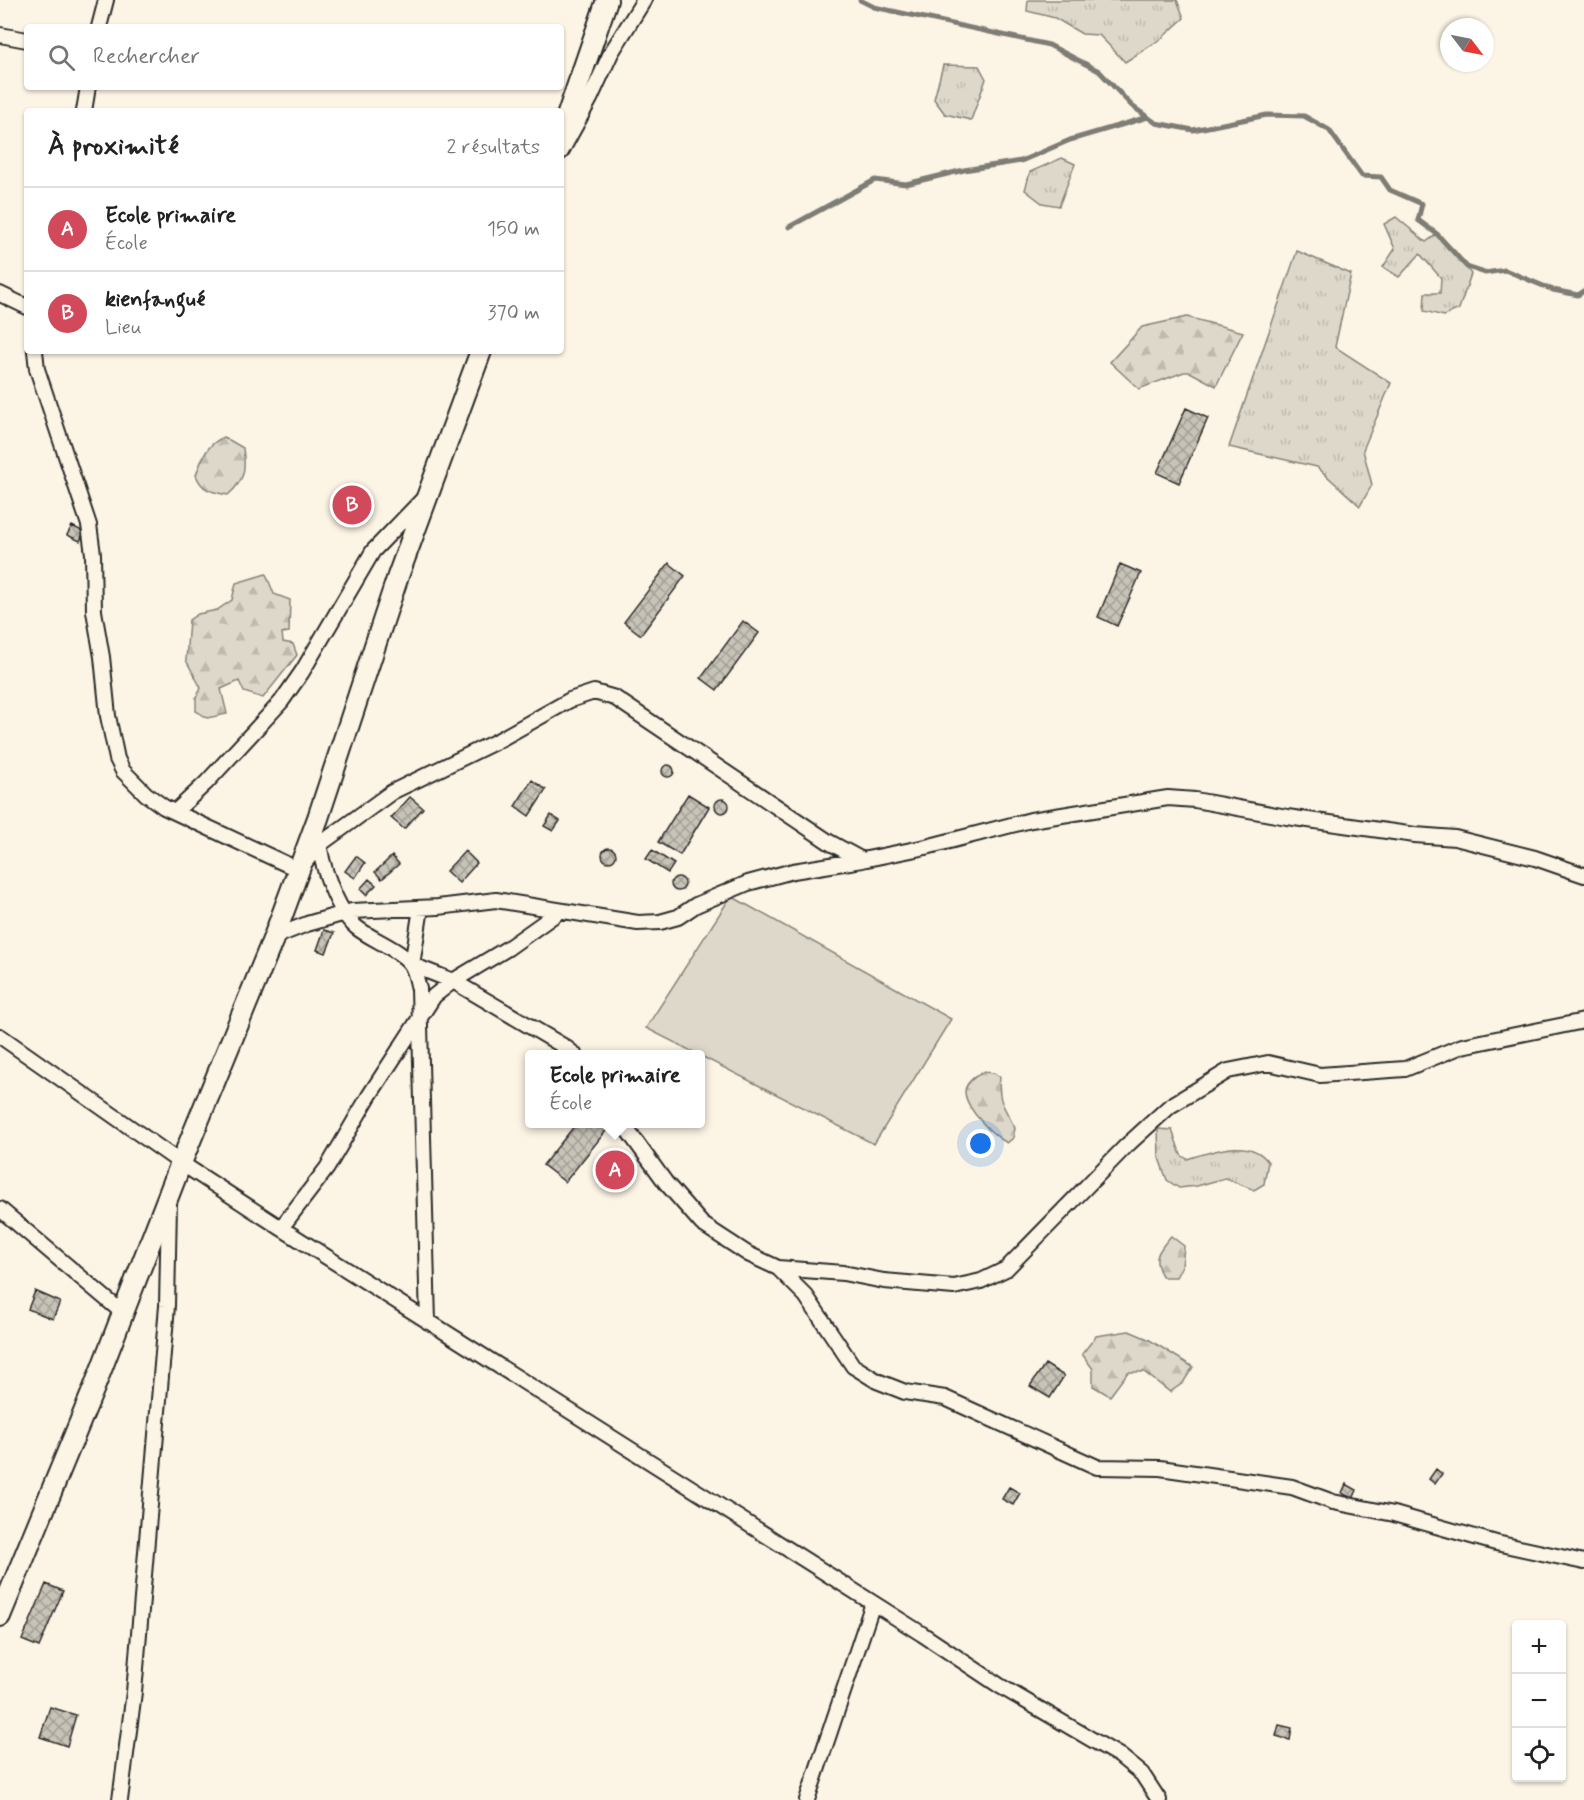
<!DOCTYPE html>
<html lang="fr">
<head>
<meta charset="utf-8">
<style>
	:root { --surface:#fff; --page:#f6f6f6; --text:#222; --muted:#767676; --line:#e0e0e0; --accent:#d1495b }
	body { margin:0; font-family:Mynerve,sans-serif; background:var(--page); color:var(--text) }
	.controls { position:absolute; right:18px; bottom:18px; display:grid; overflow:hidden; border-radius:6px; box-shadow:0 2px 4px #0004 }
	.controls button { width:54px; height:54px; display:grid; place-items:center; padding:0; border:0; border-bottom:2px solid var(--line); background:var(--surface); color:var(--text); font:30px sans-serif }
	.compass { position:absolute; left:1440px; top:18px; width:54px; height:54px; border-radius:50%; background:var(--surface); box-shadow:0 2px 4px #0004; rotate:122deg }
	.you { position:absolute; left:981px; top:1144px; width:21px; height:21px; margin:-15px; border:4px solid #fff; border-radius:50%; background:#1a73e8; box-shadow:0 0 0 9px #1a73e833 }
	.badge { display:grid; place-items:center; width:39px; height:39px; border-radius:50%; background:var(--accent); color:#fff; font-size:20px; font-weight:700 }
	.pin { position:absolute; translate:-50% -50%; border:3px solid #fff; box-shadow:0 2px 6px #0006 }
	.popup { position:absolute; left:525px; top:1050px; width:180px; height:78px; box-sizing:border-box; display:grid; place-content:center; border-radius:6px; background:var(--surface); filter:drop-shadow(0 2px 4px #0005); font-size:20px; white-space:nowrap; color:var(--muted) }
	.popup b { font-size:22px; color:var(--text) }
	.popup::after { content:''; position:absolute; left:50%; top:100%; margin-left:-12px; border:12px solid transparent; border-top-color:var(--surface) }
	.list { margin:0; padding:0; list-style:none }
	h2 { display:flex; justify-content:space-between; align-items:center; height:78px; margin:0; padding:0 24px; font-size:26px }
	h2 small { font-size:20px; font-weight:400; color:var(--muted) }
	.list li { display:grid; grid-template-columns:39px 1fr auto; gap:18px; align-items:center; box-sizing:border-box; height:84px; padding:0 24px; border-top:2px solid var(--line) }
	.list b { display:block; font-size:22px; white-space:nowrap }
	.list p { margin:0; font-size:20px; white-space:nowrap; color:var(--muted) }
	.list em { font-size:20px; font-style:normal; color:var(--muted) }
	.icon { flex:none; width:33px; height:33px; fill:none; stroke:currentColor; stroke-width:2; stroke-linecap:round; stroke-linejoin:round }
	.map { position:relative; flex:none; width:1584px; height:1800px; overflow:hidden }
	.search { position:absolute; background:var(--surface); box-shadow:0 2px 4px #0004; left:24px; top:24px; width:540px; height:66px; display:flex; align-items:center; gap:15px; box-sizing:border-box; padding:0 21px; border-radius:6px; color:var(--muted); font-size:22px }
	.panel { position:absolute; background:var(--surface); box-shadow:0 2px 4px #0004; left:24px; top:108px; width:540px; height:246px; border-radius:6px }
	.map>svg:first-child { display:block }
	.grass { fill:url(#grass-tufts); stroke:#84827a; stroke-width:1.5 }
	.forest { fill:url(#forest-firs); stroke:#84827a; stroke-width:1.5 }
	.pitch { fill:#ded8ca; stroke:#84827a; stroke-width:1.5 }
	.lines { fill:none; stroke-linecap:round; stroke-linejoin:round }
	.stream { stroke:#7d7b74; stroke-width:5 }
	.building { fill:url(#building-cross-hatch); stroke:#2b2b2b; stroke-width:1.5 }
	.street-casing { stroke:#2b2b2b; stroke-width:18 }
	.secondary-casing { stroke:#2b2b2b; stroke-width:24 }
	.street { stroke:#fcf5e5; stroke-width:14 }
	.secondary { stroke:#fcf5e5; stroke-width:20 }
</style>
</head>
<body>
<div class="map">
<svg width="1584" height="1800" viewBox="0 0 1584 1800">
	<defs>
		<pattern id="grass-tufts" width="24" height="20" patternUnits="userSpaceOnUse" patternTransform="scale(1.5)"><rect width="24" height="20" fill="#ded8ca"/><path d="M3 7l-1-3M5 7V3M7 7l1-3M15 17l-1-3M17 17v-4M19 17l1-3" fill="none" stroke="#bfbaae"/></pattern>
		<pattern id="forest-firs" width="22" height="20" patternUnits="userSpaceOnUse" patternTransform="scale(1.5)"><rect width="22" height="20" fill="#ded8ca"/><path d="M5 1l3.5 6h-7zM16 11l3.5 6h-7z" fill="#bfbaae"/></pattern>
		<pattern id="building-cross-hatch" width="8" height="8" patternUnits="userSpaceOnUse" patternTransform="scale(1.5)"><rect width="8" height="8" fill="#c8c3b7"/><path d="M0 0l8 8M0 8l8-8" fill="none" stroke="#a39f95"/></pattern>
	</defs>
	<rect width="100%" height="100%" fill="#fcf5e5"/>
	<filter id="ink" filterUnits="userSpaceOnUse"><feTurbulence type="fractalNoise" baseFrequency=".0167" numOctaves="2"/><feDisplacementMap in="SourceGraphic" scale="12" xChannelSelector="R" yChannelSelector="G"/><feConvolveMatrix kernelMatrix="1 2 1 2 8 2 1 2 1" color-interpolation-filters="sRGB"/></filter>
	<g filter="url(#ink)">
		<!-- grass -->
		<path class="grass" d="M 1028,0 L 1177,0 L 1184,18 L 1161,39 L 1125,62 L 1099,35 L 1082,34 L 1055,18 L 1027,11 Z
			M 943,65 L 979,66 L 986,79 L 971,120 L 945,114 L 934,99 Z
			M 1062,158 L 1075,164 L 1059,206 L 1042,203 L 1025,190 L 1030,172 Z
			M 1396,217 L 1426,242 L 1437,234 L 1456,252 L 1471,274 L 1459,309 L 1444,316 L 1424,311 L 1425,293 L 1440,293 L 1441,278 L 1420,254 L 1399,277 L 1383,267 L 1395,249 L 1384,224 Z
			M 1297,251 L 1351,274 L 1335,347 L 1391,383 L 1363,450 L 1372,485 L 1360,506 L 1317,467 L 1229,447 Z
			M 1158,1129 L 1172,1130 L 1181,1155 L 1187,1159 C 1211,1152 1251,1136 1268,1162 L 1264,1184 L 1254,1190 L 1225,1178 L 1197,1186 L 1179,1188 L 1167,1180 L 1159,1158 Z"/>
		<!-- forest -->
		<path class="forest" d="M 1187,317 L 1243,332 L 1216,386 L 1190,372 L 1184,372 L 1139,389 L 1110,362 L 1142,327 Z
			M 224,437 L 243,448 C 246,469 245,480 228,495 C 212,492 202,491 196,475 C 202,458 207,444 224,437 Z
			M 266,574 L 274,594 L 290,600 L 289,632 L 282,633 L 283,642 L 293,644 L 297,655 L 263,698 L 244,692 L 239,681 L 221,689 L 227,714 L 207,718 L 196,711 L 196,698 L 201,688 L 186,660 L 189,620 L 198,614 L 217,610 L 232,600 L 236,583 Z
			M 983,1072 L 994,1073 L 1000,1077 C 997,1103 1005,1107 1015,1128 L 1013,1138 L 1007,1143 C 993,1135 985,1126 975,1114 C 961,1095 960,1084 983,1072 Z
			M 1171,1236 L 1184,1246 L 1182,1266 L 1176,1277 L 1163,1277 C 1151,1259 1158,1251 1171,1236 Z
			M 1129,1331 L 1148,1339 L 1193,1367 L 1183,1383 L 1170,1392 L 1144,1372 L 1128,1372 L 1110,1396 L 1093,1386 L 1093,1369 L 1082,1354 L 1096,1336 Z"/>
		<!-- pitch -->
		<path class="pitch" d="M 731,896 L 951,1019 L 874,1144 L 646,1028 Z"/>
		<g class="lines">
			<!-- stream -->
			<path class="stream" d="M 860,0 L 874,7 L 1049,45 L 1099,71 L 1132,106 L 1156,123 L 1193,130 L 1267,115 L 1304,116 L 1329,130 L 1362,176 L 1381,177 L 1390,190 L 1422,204 L 1418,220 L 1437,234 L 1467,267 L 1485,273 L 1505,270 L 1553,290 L 1578,295 L 1584,291
				M 789,227 L 875,180 L 906,184 L 964,170 L 1021,161 L 1070,140 L 1148,117"/>
		</g>
		<!-- building -->
		<path class="building" d="M 1186,408 L 1208,418 L 1179,483 L 1157,473 Z
			M 72,526 L 84,532 L 80,541 L 67,535 Z
			M 669,563 L 685,576 L 641,635 L 624,622 Z
			M 1120,564 L 1141,573 L 1117,626 L 1098,617 Z
			M 743,621 L 759,633 L 717,690 L 701,678 Z
			M662 771a6 6 0 1 1 12 0a6 6 0 1 1-12 0Z
			M 532,780 L 546,790 L 529,816 L 515,806 Z
			M 688,794 L 709,807 L 680,855 L 658,842 Z
			M 410,797 L 423,808 L 404,829 L 391,818 Z
			M715 806a7 7 0 1 1 14 0a7 7 0 1 1-14 0Z
			M 551,815 L 560,821 L 553,831 L 544,826 Z
			M602 855a7 7 0 1 1 14 0a7 7 0 1 1-14 0Z
			M 652,850 L 674,864 L 668,873 L 646,859 Z
			M 465,851 L 477,863 L 459,883 L 446,871 Z
			M 356,856 L 365,863 L 355,878 L 345,871 Z
			M 392,856 L 399,864 L 382,879 L 375,872 Z
			M671 884a7 7 0 1 1 14 0a7 7 0 1 1-14 0Z
			M 369,879 L 376,885 L 366,895 L 360,889 Z
			M 324,930 L 334,933 L 326,953 L 317,950 Z
			M 576,1124 L 607,1124 L 610,1126 L 565,1182 L 543,1165 Z
			M 35,1291 L 60,1302 L 53,1319 L 28,1309 Z
			M 1045,1364 L 1064,1376 L 1050,1398 L 1030,1386 Z
			M 1436,1469 L 1442,1474 L 1435,1484 L 1429,1479 Z
			M 1346,1484 L 1357,1490 L 1353,1499 L 1342,1493 Z
			M 1009,1487 L 1020,1493 L 1013,1505 L 1002,1499 Z
			M 46,1584 L 63,1591 L 39,1647 L 22,1640 Z
			M 50,1707 L 76,1715 L 67,1746 L 40,1737 Z
			M 1279,1725 L 1292,1728 L 1290,1740 L 1276,1736 Z"/>
		<g class="lines">
			<!-- street casing -->
			<g class="street-casing">
				<path id="street" d="M 99,27 L 106,0
					M 0,35 L 27,40
					M 84,111 L 88,87
					M 561,152 L 590,99 L 611,53 L 644,0
					M 0,294 L 27,307
					M 35,351 L 37,369 L 89,525 L 93,554 L 94,611 L 102,657 L 108,716 L 117,759 L 123,771 L 146,794 L 164,807 L 299,870 L 319,845 L 392,792 L 497,741 L 570,700 L 594,692 L 615,698 L 829,842 L 862,860
					M 175,812 L 206,783 L 281,702 L 302,672 L 373,551 L 423,499
					M 319,839 C 320,863 337,911 356,927 C 370,939 404,951 412,966 C 416,973 417,982 419,989 L 428,1322
					M 421,908 L 412,965 L 453,981 L 565,1047 L 574,1054
					M 274,937 L 307,924 L 352,911 L 438,907 L 496,900 L 638,923 L 660,922 L 678,917 L 696,905 L 748,883 L 793,871 L 862,860 L 926,847 L 1031,820 L 1168,798 L 1195,800 L 1287,817 L 1415,835 L 1455,838 L 1535,858 L 1584,875
					M 0,1036 L 181,1163 L 281,1228 L 922,1634 L 1000,1686 L 1120,1756 L 1142,1774 L 1159,1800
					M 623,1124 L 666,1183 L 702,1224 L 748,1254 L 778,1268 L 806,1296 L 853,1366 L 877,1381 L 905,1392 L 945,1398 L 1097,1467 L 1160,1468 L 1292,1487 L 1333,1502 L 1394,1514 L 1496,1543 L 1584,1562
					M 0,1209 L 123,1313
					M 281,1228 L 327,1168 L 369,1096 L 434,996 L 453,981 L 508,948 L 560,911
					M 778,1268 L 843,1273 L 884,1281 L 954,1287 L 981,1281 L 1006,1269 L 1125,1147 L 1170,1106 L 1228,1071 L 1268,1063 L 1320,1075 L 1405,1069 L 1462,1046 L 1584,1021
					M 120,1800 L 134,1692 L 167,1306 L 169,1204
					M 807,1800 L 873,1603"/>
			</g>
			<!-- secondary casing -->
			<g class="secondary-casing">
				<path id="secondary" d="M 561,134 L 607,0
					M 0,1616 L 94,1388 L 181,1163 L 274,937 L 318,818 L 398,576 L 481,351"/>
			</g>
			<!-- street -->
			<use href="#street" class="street"/>
			<!-- secondary -->
			<use href="#secondary" class="secondary"/>
		</g>
	</g>
</svg>
<div class="controls">
<button>+</button>
<button>−</button>
<button><svg class="icon" aria-label="locate" viewBox="0 0 24 24"><circle cx="12" cy="12" r="6"/><path d="M12 2v4M12 18v4M2 12h4M18 12h4"/></svg></button>
</div>
<svg class="compass" viewBox="-18 -18 36 36"><path d="M0-13l5 13h-10z" fill="#e53935"/><path d="M0 13l5-13h-10z" fill="#767676"/></svg>
<div class="you"></div>
<div class="pin badge" style="left:615px;top:1170px">A</div>
<div class="popup"><b>Ecole primaire</b>École</div>
<div class="pin badge" style="left:352px;top:505px">B</div>
<div class="search"><svg class="icon" aria-label="search" viewBox="0 0 24 24"><circle cx="10" cy="10" r="6"/><path d="M15 15l6 6"/></svg>Rechercher</div>
<section class="panel">
<h2>À proximité<small>2 résultats</small></h2>
<ul class="list">
<li><span class="badge">A</span><div><b>Ecole primaire</b><p>École</p></div><em>150 m</em></li>
<li><span class="badge">B</span><div><b>kienfangué</b><p>Lieu</p></div><em>370 m</em></li>
</ul>
</section>
</div>
</body>
</html>
